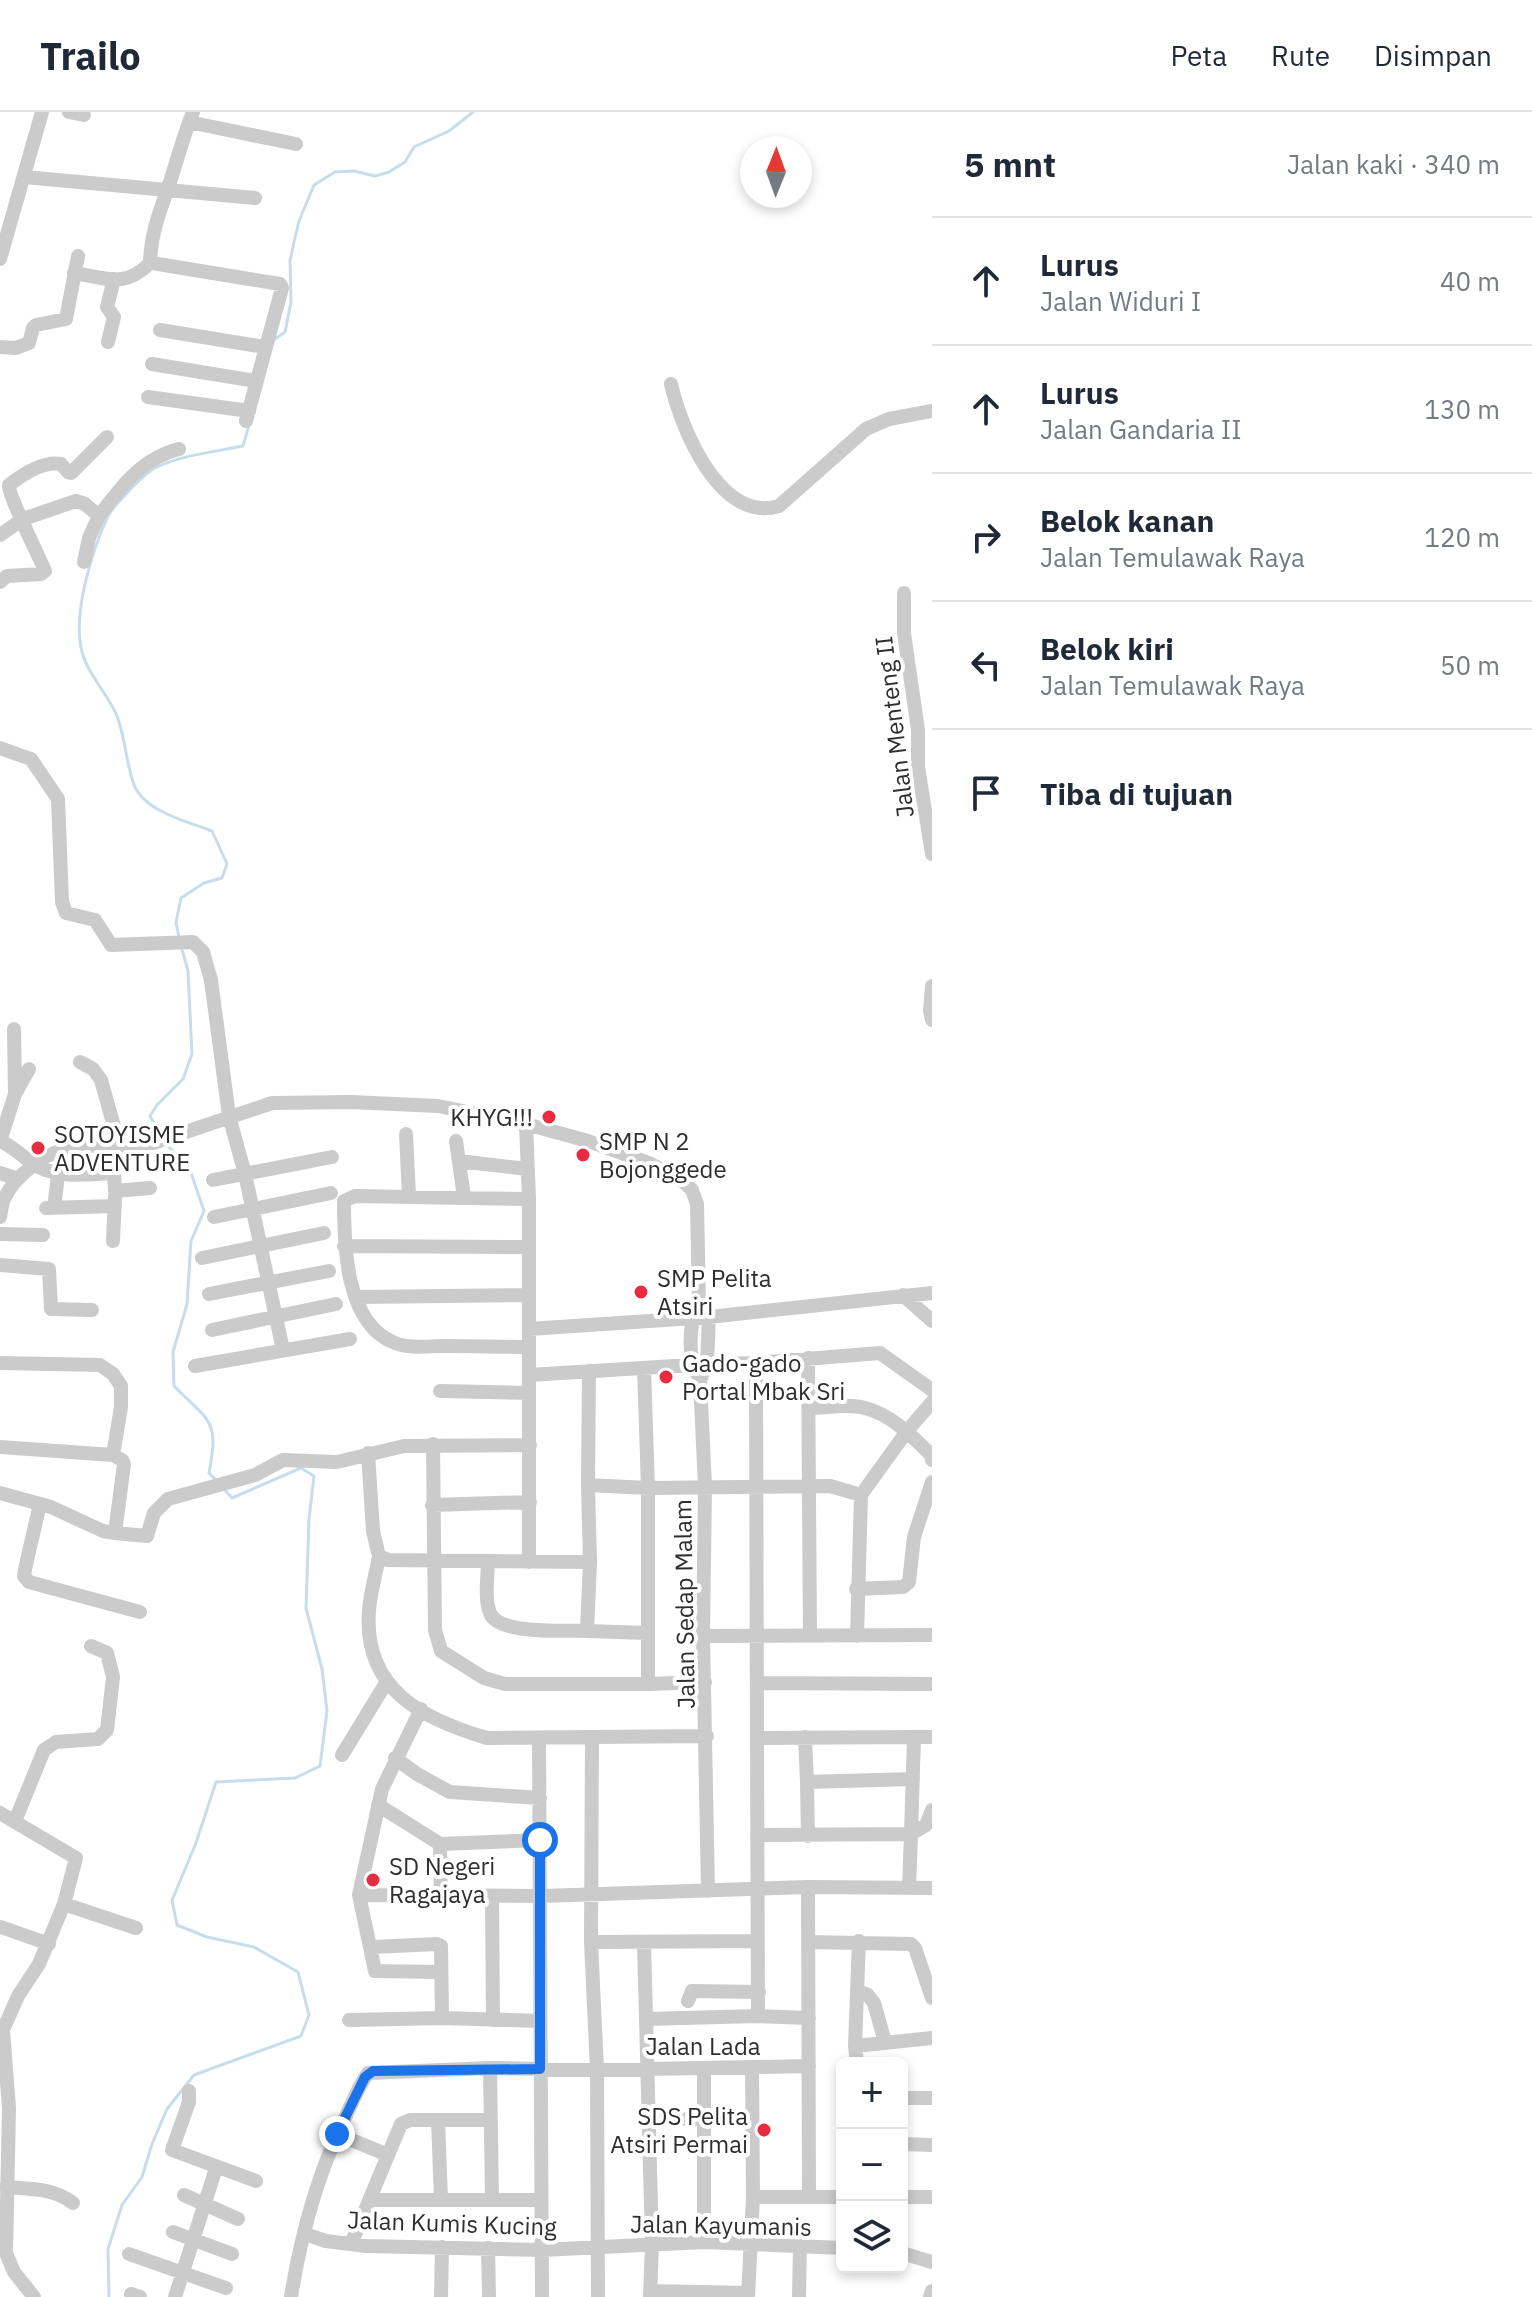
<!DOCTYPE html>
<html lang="id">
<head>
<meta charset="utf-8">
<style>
	:root { --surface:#fff; --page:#f6f6f7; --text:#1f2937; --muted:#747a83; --line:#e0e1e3 }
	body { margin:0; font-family:"IBM Plex Sans",sans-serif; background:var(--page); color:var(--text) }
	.controls { position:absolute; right:24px; bottom:24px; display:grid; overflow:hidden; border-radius:12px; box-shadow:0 4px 12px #0003 }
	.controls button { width:72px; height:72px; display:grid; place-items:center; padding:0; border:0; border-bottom:2px solid var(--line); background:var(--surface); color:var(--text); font:40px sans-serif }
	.compass { position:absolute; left:740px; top:24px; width:72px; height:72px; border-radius:50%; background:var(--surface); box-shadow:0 4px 12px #0003; rotate:1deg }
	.stop { position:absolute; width:24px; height:24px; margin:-18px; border:6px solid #1a73e8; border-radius:50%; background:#fff }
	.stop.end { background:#1a73e8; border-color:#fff; box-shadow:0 2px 8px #0008 }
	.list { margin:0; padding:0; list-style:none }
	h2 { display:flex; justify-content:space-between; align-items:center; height:104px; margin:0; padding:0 32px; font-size:34px }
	h2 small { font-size:26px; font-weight:400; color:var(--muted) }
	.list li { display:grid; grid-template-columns:52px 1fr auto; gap:24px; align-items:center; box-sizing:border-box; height:128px; padding:0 32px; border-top:2px solid var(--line) }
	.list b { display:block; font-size:30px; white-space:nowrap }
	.list p { margin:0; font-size:26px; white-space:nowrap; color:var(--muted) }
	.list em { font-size:26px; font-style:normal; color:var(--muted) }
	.icon { flex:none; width:44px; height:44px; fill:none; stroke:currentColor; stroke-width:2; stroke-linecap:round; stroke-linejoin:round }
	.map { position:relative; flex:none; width:932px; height:2185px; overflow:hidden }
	header { display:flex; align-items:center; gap:48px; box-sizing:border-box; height:112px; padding:0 40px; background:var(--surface); border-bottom:2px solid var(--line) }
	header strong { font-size:38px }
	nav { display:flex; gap:44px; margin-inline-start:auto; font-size:28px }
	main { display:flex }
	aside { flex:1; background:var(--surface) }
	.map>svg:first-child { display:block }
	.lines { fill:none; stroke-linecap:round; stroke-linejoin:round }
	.stream { stroke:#c6deec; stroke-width:3 }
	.minor { stroke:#cbcbcb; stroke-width:14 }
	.route { stroke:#1a73e8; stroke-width:10 }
	.poi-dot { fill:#e82c40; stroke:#fff; stroke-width:3 }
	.labels { text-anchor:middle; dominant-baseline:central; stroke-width:8; stroke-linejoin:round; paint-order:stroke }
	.street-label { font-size:24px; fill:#2e2e2e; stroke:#fff }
	.poi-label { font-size:24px; fill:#2e2e2e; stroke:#fff; text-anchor:start }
</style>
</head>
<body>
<header>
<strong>Trailo</strong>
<nav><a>Peta</a><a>Rute</a><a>Disimpan</a></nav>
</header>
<main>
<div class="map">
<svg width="932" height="2185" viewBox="0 0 932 2185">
	<rect width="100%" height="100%" fill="#fff"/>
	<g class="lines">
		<!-- stream -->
		<path class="stream" d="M 275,227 L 285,220 L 291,190 L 290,149 L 294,130 L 299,109 L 314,73 L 335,60 L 354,59 L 375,64 L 389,60 L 405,50 L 414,35 L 449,19 L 473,0
			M 179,826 L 176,810 L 181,786 L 204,771 L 222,766 L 227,752 L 212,719 C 186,709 142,699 133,670 C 126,649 125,625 117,604 C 108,582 88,563 82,540 C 72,502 92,439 108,404 C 114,393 144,362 155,356 C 181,343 214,340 243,334 L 249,313
			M 161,1024 L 150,1004 L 157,993 L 183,967 L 192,942 L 188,859 L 181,834
			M 165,1031 L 189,1055 L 204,1099 L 191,1129 L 187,1192 L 173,1240 L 174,1274 C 211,1311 219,1308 209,1361 L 215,1367
			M 109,2185 L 108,2137 L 122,2093 L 142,2065 L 152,2032 L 167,1997 L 194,1963 L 301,1924 L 309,1903 L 298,1860 L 254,1835 L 207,1825 L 177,1813 L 172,1788 L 196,1731 L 216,1670 L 295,1666 L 320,1654 L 327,1599 L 322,1557 L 306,1496 L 309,1407 L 314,1364 L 301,1356 L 232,1386 L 223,1376"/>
		<!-- minor -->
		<path class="minor" d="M 69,0 L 84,3
			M 193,0 C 184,22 178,45 171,67 C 161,98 152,115 150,148 L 152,151 L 280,172 L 282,176 L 246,309
			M 189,10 L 296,32
			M 24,65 L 255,86
			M 0,147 L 42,0
			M 74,161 C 107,166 125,177 151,150
			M 160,218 L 265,235
			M 108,230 L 114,205 L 107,195 L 114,167
			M 0,235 L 16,236 L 29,231 L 33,216 L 36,213 L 66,207 L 78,144
			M 152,252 L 256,269
			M 671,272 C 681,316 720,412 779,394 L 866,317 L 889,307 L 932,299
			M 148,285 L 249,299
			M 0,423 L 23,407 L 76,389 L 85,392 L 99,404 C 121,375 142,346 179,337
			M 84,450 L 89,426 L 99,404
			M 0,470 L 7,464 L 41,462 L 45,459 C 39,444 8,383 9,373 C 23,362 43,349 61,352 L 68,360 L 71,361 L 107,325
			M 904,481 L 904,521 L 918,618 L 918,655 L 932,742
			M 0,636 L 31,647 L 58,687 L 62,790 L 66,801 L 95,808 L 111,833 L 193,830 L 203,840 L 211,868 L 229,1004 L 245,1062 L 283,1238
			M 932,874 L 930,899 L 932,908
			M 14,917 L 15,981
			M 80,950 L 93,957 L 101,968 L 120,1036
			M 526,1012 L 529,1087 L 529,1450
			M 406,1022 L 409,1084
			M 0,1029 C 15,1035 24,1047 37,1054 C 61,1067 88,1062 114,1061 L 113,1043
			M 0,1029 L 15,982 L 29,957
			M 456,1029 L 464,1085
			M 459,1049 L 527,1057
			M 0,1061 L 18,1067
			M 114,1061 L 115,1079 L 150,1076
			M 213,1068 L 332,1045
			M 529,1087 L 355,1084 L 344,1089 C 344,1133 345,1212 395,1231 C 410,1237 428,1234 444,1234 C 472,1234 501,1235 529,1235
			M 46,1096 L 115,1094
			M 54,1096 L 58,1063
			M 0,1105 C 1,1099 2,1092 4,1087 C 14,1065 43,1042 66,1037 C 94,1030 124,1037 153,1031 L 272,991 L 351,990 L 438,994 L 526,1012 L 588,1029 L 649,1051 L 684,1070 L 692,1078 L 697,1092 L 699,1192 C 688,1214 687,1246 700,1268
			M 214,1105 L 331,1081
			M 0,1122 L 43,1123
			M 113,1129 L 115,1085
			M 344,1134 L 529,1135
			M 202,1146 L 324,1121
			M 0,1153 L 49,1157 L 51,1197 L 92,1198
			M 209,1182 L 329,1159
			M 903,1183 L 932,1209
			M 357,1185 L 529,1183
			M 699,1192 L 709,1205 L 707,1252 L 700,1268 L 705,1375 L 703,1524 L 708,1779
			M 529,1217 L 709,1205 L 932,1181
			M 212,1218 L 336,1192
			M 808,1246 L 810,1524
			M 0,1251 L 100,1253 L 113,1262 L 121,1274 L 121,1295 L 113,1343 L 0,1335
			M 756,1251 L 757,1626
			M 195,1254 L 350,1227
			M 644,1256 L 648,1376 L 830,1374 L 861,1383
			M 529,1263 L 707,1252 L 756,1251 L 880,1241 L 932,1278
			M 440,1279 L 529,1281
			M 809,1296 C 826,1296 849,1291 865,1296 C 892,1303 912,1324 931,1343 L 932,1348
			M 433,1332 L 435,1518 L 441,1539 L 484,1566 L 505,1572 L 648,1572
			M 368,1341 L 373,1419 L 379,1444 L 388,1448 L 590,1450 L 588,1373 L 648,1376 L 648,1572 L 705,1570
			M 588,1373 L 589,1259
			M 0,1381 L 51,1395 L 103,1419 L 115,1421 L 124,1352 L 122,1348 L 113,1343
			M 40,1392 L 25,1457 L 24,1464 L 29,1470 L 140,1500
			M 432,1393 L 530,1390
			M 115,1421 L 147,1424 L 154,1401 L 168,1387 L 255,1363 L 283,1348 L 337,1350 L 404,1334 L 530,1333
			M 379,1444 C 376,1462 370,1481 369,1499 C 363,1577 422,1607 487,1626 L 707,1624
			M 488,1449 C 488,1465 484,1486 490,1501 C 498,1523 566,1518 587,1519 L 590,1450
			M 856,1477 L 903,1475 L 909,1470 L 914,1425 L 932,1370
			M 587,1519 L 648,1521
			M 703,1524 L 932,1523
			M 857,1524 L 861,1383 L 907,1319 L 932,1290
			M 758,1571 L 932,1572
			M 421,1597 L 382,1677 L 359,1783 L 375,1859 L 441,1860
			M 805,1625 L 807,1670 L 913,1667
			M 914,1625 L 932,1625
			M 592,1626 L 591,1830 L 597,1958 L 598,2185
			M 539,1627 L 542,2185
			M 342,1643 L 386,1571
			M 395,1646 L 417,1662 L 450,1680 L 540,1686
			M 807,1670 L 808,1724
			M 378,1693 L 440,1732 L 540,1728
			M 0,1701 L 76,1746 L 64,1792 L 136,1816
			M 15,1709 L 44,1638 L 56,1630 L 98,1627 L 107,1618 L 113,1565 L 107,1541 L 91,1534
			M 757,1723 L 911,1722 L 909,1776
			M 440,1732 L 441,1784
			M 808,1775 L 809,2085 L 842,2085
			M 359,1783 L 542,1784 L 808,1775 L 932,1776
			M 492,1784 L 493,1908
			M 1,1815 L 49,1832
			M 591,1830 L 757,1829
			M 808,1830 L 911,1832 L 915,1836 L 932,1886
			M 644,1831 L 652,2131 L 650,2185
			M 372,1835 L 437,1832 L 441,1834 L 442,1906
			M 857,1880 L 867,1882 L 874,1891 L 885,1930
			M 688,1889 L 692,1879 L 759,1880
			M 758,1904 L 757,1626 L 914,1625 L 911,1722 L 926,1713 L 932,1698
			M 646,1907 L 758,1904 L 809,1906
			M 349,1908 L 442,1906 L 540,1909
			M 855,1934 L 932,1926
			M 857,1951 L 855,1934 L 859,1829
			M 490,1956 L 492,2088
			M 189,1979 L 189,1990 L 172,2038 L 256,2069
			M 902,1986 L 932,1986
			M 650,2006 L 704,2007
			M 438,2008 L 441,2088
			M 337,2022 L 388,2043
			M 902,2032 L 932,2033
			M 6,2075 C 30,2077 54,2076 73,2091
			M 184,2083 L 238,2107
			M 753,2085 L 809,2085
			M 902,2085 L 932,2085
			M 371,2088 L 541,2088
			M 173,2120 L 232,2142
			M 305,2122 L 326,2129 L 366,2134 L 542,2138 L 704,2130 L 842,2136
			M 704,2130 L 704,1956
			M 351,2132 L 401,2012 L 410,2008 L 489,2008
			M 488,2136 L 489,2185
			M 902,2141 L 932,2150
			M 129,2142 L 226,2176
			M 651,2179 L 748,2181
			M 131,2182 L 140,2185
			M 34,2185 L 14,2160 L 6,2141 L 9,1996 L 3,1918 L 18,1884 L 39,1852 L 64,1792
			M 175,2185 L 216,2056
			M 291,2185 C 301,2122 317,2063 345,2006 C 352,1991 358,1975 368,1961 L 490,1956 L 597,1958 L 809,1954
			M 441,2185 L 442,2135
			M 748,2185 L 753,2085 L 752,1956
			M 799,2185 L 800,2135
			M 930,2185 L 932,2179"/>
	</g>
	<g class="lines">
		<!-- route -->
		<path class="route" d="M 337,2022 L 365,1965 L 373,1959 L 540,1957 L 540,1728"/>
	</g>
	<!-- markers -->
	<g class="poi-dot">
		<circle cx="549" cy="1005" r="8"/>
		<circle cx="38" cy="1036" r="8"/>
		<circle cx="583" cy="1043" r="8"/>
		<circle cx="641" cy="1180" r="8"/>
		<circle cx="666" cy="1265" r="8"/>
		<circle cx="373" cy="1768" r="8"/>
		<circle cx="764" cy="2018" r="8"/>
	</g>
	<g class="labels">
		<!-- street labels -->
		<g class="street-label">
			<text transform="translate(894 615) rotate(-97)">Jalan Menteng II</text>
			<text transform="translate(684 1492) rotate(-91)">Jalan Sedap Malam</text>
			<text x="703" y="1934">Jalan Lada</text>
			<text transform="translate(452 2111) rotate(2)">Jalan Kumis Kucing</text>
			<text transform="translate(721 2113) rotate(1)">Jalan Kayumanis</text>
		</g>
		<!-- poi labels -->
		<g class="poi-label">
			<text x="533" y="1005" text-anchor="end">KHYG!!!</text>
			<text x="54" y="1022">SOTOYISME<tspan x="54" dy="28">ADVENTURE</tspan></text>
			<text x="599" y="1029">SMP N 2<tspan x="599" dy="28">Bojonggede</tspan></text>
			<text x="657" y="1166">SMP Pelita<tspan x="657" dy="28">Atsiri</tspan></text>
			<text x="682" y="1251">Gado-gado<tspan x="682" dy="28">Portal Mbak Sri</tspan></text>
			<text x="389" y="1754">SD Negeri<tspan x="389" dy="28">Ragajaya</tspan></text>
			<text x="748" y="2004" text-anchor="end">SDS Pelita<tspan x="748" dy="28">Atsiri Permai</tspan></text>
		</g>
	</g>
</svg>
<div class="controls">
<button>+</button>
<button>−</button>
<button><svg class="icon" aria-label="layers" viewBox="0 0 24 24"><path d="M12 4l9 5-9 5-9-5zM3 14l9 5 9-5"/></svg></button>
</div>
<svg class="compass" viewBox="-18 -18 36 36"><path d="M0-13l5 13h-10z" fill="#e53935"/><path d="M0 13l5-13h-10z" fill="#747a83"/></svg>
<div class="stop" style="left:540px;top:1728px"></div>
<div class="stop end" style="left:337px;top:2022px"></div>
</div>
<aside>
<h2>5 mnt<small>Jalan kaki · 340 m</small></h2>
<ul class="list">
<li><svg class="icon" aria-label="ahead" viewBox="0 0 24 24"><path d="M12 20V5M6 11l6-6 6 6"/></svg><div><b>Lurus</b><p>Jalan Widuri I</p></div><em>40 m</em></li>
<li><svg class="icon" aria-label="ahead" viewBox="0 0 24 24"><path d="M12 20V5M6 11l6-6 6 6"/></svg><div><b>Lurus</b><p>Jalan Gandaria II</p></div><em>130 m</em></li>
<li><svg class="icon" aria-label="right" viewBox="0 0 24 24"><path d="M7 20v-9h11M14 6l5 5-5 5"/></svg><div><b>Belok kanan</b><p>Jalan Temulawak Raya</p></div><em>120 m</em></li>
<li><svg class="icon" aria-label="left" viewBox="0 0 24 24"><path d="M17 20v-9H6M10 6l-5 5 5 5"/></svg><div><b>Belok kiri</b><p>Jalan Temulawak Raya</p></div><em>50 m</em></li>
<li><svg class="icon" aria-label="arrive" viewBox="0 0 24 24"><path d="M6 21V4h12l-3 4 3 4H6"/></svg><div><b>Tiba di tujuan</b></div></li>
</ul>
</aside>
</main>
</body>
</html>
